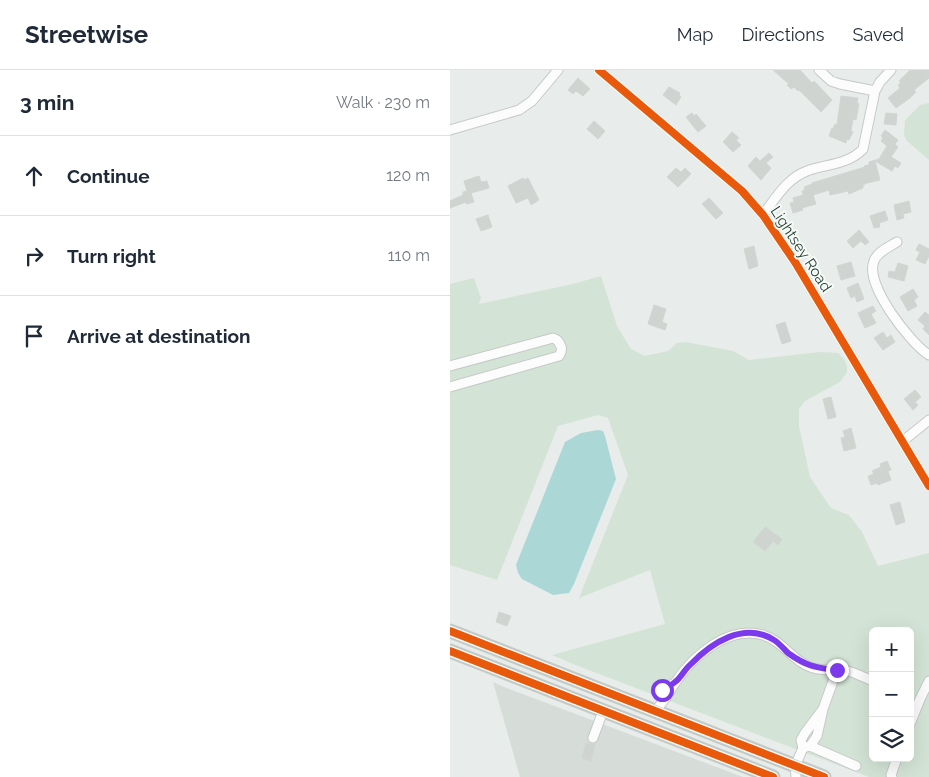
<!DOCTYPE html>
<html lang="en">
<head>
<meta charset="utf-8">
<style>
	:root { --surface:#fff; --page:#f2f2f3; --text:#1f2937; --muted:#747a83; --line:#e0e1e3 }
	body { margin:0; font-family:Raleway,sans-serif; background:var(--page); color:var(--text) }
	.controls { position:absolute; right:15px; bottom:15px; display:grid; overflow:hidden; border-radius:8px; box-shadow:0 5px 20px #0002 }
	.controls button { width:45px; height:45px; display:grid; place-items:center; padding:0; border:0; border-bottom:1px solid var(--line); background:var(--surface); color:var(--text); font:25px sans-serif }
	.stop { position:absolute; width:15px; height:15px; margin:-11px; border:4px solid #7c3aed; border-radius:50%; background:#fff }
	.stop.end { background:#7c3aed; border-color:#fff; box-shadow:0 1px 5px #0008 }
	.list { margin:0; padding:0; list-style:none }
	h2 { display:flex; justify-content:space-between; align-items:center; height:65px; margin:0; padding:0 20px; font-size:21px }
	h2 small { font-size:16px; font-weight:400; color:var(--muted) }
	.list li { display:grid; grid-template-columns:32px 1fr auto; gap:15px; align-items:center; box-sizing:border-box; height:80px; padding:0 20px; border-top:1px solid var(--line) }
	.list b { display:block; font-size:19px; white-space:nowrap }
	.list em { font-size:16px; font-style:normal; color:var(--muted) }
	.icon { flex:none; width:28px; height:28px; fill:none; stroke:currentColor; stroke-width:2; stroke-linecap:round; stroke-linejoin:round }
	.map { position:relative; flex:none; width:479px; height:707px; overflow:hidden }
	header { display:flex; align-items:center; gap:30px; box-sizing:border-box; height:70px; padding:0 25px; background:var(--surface); border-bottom:1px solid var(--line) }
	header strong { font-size:24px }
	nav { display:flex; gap:28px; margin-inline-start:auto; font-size:18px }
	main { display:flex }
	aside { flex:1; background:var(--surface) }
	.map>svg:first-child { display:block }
	.built { fill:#d6ddd9 }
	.green { fill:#d3e4d6; fill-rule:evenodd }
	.water { fill:#acd7d7 }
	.building { fill:#cfd4d1; stroke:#d1d5d3 }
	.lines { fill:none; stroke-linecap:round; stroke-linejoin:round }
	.minor-casing { stroke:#c5c9c7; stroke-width:11 }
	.highway-casing { stroke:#c3cac8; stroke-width:15 }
	.minor { stroke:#fcfcfc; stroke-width:9 }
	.highway { stroke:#bcc4c1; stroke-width:12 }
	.cycleway-casing { stroke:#f7fbf8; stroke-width:11 }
	.cycleway { stroke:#e8590c; stroke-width:8 }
	.route { stroke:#7c3aed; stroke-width:6 }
	.labels { text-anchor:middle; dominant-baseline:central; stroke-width:4; stroke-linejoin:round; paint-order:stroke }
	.street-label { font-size:15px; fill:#264035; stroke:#f7fbf8 }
</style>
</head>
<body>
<header>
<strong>Streetwise</strong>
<nav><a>Map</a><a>Directions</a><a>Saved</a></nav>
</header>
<main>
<aside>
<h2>3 min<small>Walk · 230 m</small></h2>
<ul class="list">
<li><svg class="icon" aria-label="ahead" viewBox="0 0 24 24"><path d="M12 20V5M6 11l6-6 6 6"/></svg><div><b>Continue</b></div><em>120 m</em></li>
<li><svg class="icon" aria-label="right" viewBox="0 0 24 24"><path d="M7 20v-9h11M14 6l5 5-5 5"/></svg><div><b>Turn right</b></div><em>110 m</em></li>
<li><svg class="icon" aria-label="arrive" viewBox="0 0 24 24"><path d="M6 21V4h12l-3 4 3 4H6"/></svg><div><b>Arrive at destination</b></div></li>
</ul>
</aside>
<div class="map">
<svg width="479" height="707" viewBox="0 0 479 707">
	<rect width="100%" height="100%" fill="#e8ecea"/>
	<!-- built -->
	<path class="built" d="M 43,612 L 54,617 L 293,707 L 70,707 Z"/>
	<!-- green -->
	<path class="green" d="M 479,33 L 479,90 L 457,71 L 454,65 L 455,50 L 470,35 Z
		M 151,206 L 167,256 L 181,279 L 195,286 L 218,281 L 227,273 L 236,272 L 283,281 L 299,290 L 370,282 L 388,283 L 394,289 L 397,296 L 397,302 L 390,312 L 355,331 L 349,339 L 349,356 L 360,407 L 381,438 L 399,445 L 412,462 L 428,496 L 479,483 L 479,707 L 419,707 L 123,594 L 102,585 L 215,554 L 200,500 L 129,528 L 178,405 L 158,348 L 148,345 L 108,356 L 47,510 L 0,495 L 0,214 L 24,208 L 31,228 L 29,234 L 123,214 ZM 423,561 L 460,561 L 460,688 L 423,688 Z"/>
	<!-- water -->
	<path class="water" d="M 148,360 L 153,361 L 155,366 L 166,409 L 124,514 L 119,523 L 103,525 L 72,509 L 68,503 L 66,495 L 115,372 L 131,363 Z"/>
	<!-- building -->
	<path class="building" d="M 323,0 L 350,0 L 362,13 L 364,11 L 382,30 L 371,42 L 349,20 L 348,21 L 344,17 L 341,19 L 337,15 L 339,14 Z
		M 460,0 L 479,0 L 479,8 L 464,20 L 466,22 L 460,28 L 446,38 L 438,28 L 450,18 L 448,15 L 451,13 L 449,11 Z
		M 128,8 L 140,19 L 133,26 L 126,21 L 123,24 L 118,20 Z
		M 219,17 L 230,23 L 229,25 L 231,27 L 226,35 L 213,25 Z
		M 391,26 L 408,28 L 407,33 L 409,34 L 406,50 L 403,49 L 401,61 L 403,62 L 399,70 L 397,69 L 396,73 L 379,66 L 382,58 L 383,59 L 385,54 L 387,55 Z
		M 242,43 L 244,46 L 246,44 L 256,56 L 248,62 L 236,47 Z
		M 436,43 L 447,44 L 446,55 L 434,54 Z
		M 144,51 L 155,61 L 148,69 L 137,59 Z
		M 435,60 L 448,70 L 445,74 L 448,77 L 441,87 L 451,93 L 448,98 L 445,96 L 442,101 L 425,91 L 430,110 L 417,113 L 413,115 L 413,118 L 399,124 L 398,121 L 380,125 L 379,120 L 363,125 L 366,134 L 352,138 L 353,140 L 343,143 L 340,133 L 344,132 L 343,128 L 353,125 L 352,121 L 355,120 L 354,117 L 362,114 L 362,113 L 415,97 L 414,96 L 419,95 L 419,92 L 429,89 L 437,76 L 431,71 L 433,68 L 431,66 Z
		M 282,62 L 289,68 L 286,70 L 291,75 L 283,82 L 273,72 Z
		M 319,83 L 323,87 L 316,93 L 321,98 L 311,110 L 298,96 L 306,87 L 310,91 Z
		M 226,98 L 231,102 L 235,98 L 241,104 L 228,117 L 217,107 Z
		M 29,106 L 31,112 L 37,111 L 39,118 L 21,123 L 24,132 L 16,134 L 16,132 L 0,138 L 0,131 L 13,125 L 13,122 L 17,121 L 14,111 Z
		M 73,108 L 74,110 L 78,108 L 89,130 L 81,135 L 78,128 L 66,133 L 58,116 Z
		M 259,128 L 273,143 L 266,149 L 252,134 Z
		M 459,131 L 461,142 L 453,144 L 454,148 L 447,150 L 444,135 Z
		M 435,141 L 438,150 L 429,153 L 430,157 L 424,158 L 420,146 Z
		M 38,145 L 42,157 L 31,161 L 26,149 Z
		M 409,160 L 419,172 L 415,175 L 411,171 L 403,178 L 397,171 Z
		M 469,174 L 479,179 L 479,186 L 475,194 L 466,190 L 470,182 L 466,180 Z
		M 304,176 L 308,196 L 299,199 L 294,179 Z
		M 401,192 L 405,206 L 391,210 L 387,196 Z
		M 448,193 L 458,196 L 454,211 L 438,207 L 439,201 L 445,202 Z
		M 408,213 L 414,229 L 407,232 L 405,226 L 401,228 L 397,218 Z
		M 463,219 L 468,227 L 464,230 L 467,236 L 458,241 L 450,227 Z
		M 204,235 L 216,239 L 212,252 L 217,254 L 215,260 L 198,254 Z
		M 423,236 L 426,241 L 421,244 L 426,253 L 415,258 L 408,243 Z
		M 475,242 L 479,245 L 479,265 L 473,259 L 475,256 L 468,250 Z
		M 335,252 L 341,271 L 332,274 L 326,255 Z
		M 433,262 L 437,268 L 441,265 L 445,272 L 433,280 L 424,268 Z
		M 465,320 L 471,327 L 465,332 L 468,335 L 463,340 L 454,329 Z
		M 381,327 L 386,347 L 378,349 L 373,329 Z
		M 401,358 L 406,378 L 394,381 L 391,368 L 395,367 L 393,361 Z
		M 437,391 L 441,400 L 438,401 L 441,410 L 428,415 L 427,413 L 421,415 L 418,406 L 424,404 L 422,401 L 431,397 L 430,394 Z
		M 450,432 L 455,452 L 446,455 L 440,435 Z
		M 315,457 L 332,469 L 328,475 L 323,471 L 315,481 L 303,472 Z
		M 49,542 L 61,546 L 57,556 L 46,552 Z
		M 136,673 L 145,675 L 141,691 L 132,688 Z"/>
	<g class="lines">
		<!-- minor casing -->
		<g class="minor-casing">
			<path id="minor" d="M 149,0 L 292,121 L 313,145 L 345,192 L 479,416
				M 369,0 L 381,11 L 390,14 L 425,21
				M 0,60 L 69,40 L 82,31 L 108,0
				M 313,145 C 325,129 337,108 357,101 C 376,94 398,95 413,79 L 425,21 L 430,12 L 441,0
				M 447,172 C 439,177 427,182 424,191 C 414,214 460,273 479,285
				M 0,296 L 103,268 L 107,270 C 112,276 113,280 109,286 L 0,317
				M 453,371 L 479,350
				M 216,628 L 211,626 L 212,620 L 225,613
				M 373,639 L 387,600
				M 205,641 C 214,632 218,623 225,613 C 243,586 278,555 313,565 C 333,571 343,592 363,598 C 374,601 387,599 398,601 C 406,603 415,608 423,611
				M 460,654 L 470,629 L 479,611
				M 143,668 L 153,641
				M 360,676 L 406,696
				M 346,707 L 345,696 L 353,678 L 351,670 L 355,663 L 373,639 L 367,666 L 360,676 L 353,678
				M 442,707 L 441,705 L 447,688"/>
		</g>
		<!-- highway casing -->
		<g class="highway-casing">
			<path id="highway" d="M 0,561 L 374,707
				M 0,581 L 323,707"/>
		</g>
		<!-- minor -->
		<use href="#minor" class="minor"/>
		<!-- highway -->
		<use href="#highway" class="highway"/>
		<!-- cycleway casing -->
		<g class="cycleway-casing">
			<path id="cycleway" d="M 149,0 L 292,121 L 313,145 L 345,192 L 479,416
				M 0,561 L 374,707
				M 0,581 L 323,707"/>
		</g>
		<!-- cycleway -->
		<use href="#cycleway" class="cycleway"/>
	</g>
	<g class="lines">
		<!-- route -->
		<path class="route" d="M 212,620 C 216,616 221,616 225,612 C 231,608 234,600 240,595 C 261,573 294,551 324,570 C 329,573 334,579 338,583 C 356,596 366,598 387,600"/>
	</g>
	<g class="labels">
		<!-- street labels -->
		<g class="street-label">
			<text transform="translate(351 179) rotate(57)">Lightsey Road</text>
		</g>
	</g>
</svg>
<div class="controls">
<button>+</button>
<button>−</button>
<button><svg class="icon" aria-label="layers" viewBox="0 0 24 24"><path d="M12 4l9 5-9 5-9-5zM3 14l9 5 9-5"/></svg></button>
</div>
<div class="stop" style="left:212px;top:620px"></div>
<div class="stop end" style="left:387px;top:600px"></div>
</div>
</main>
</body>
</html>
